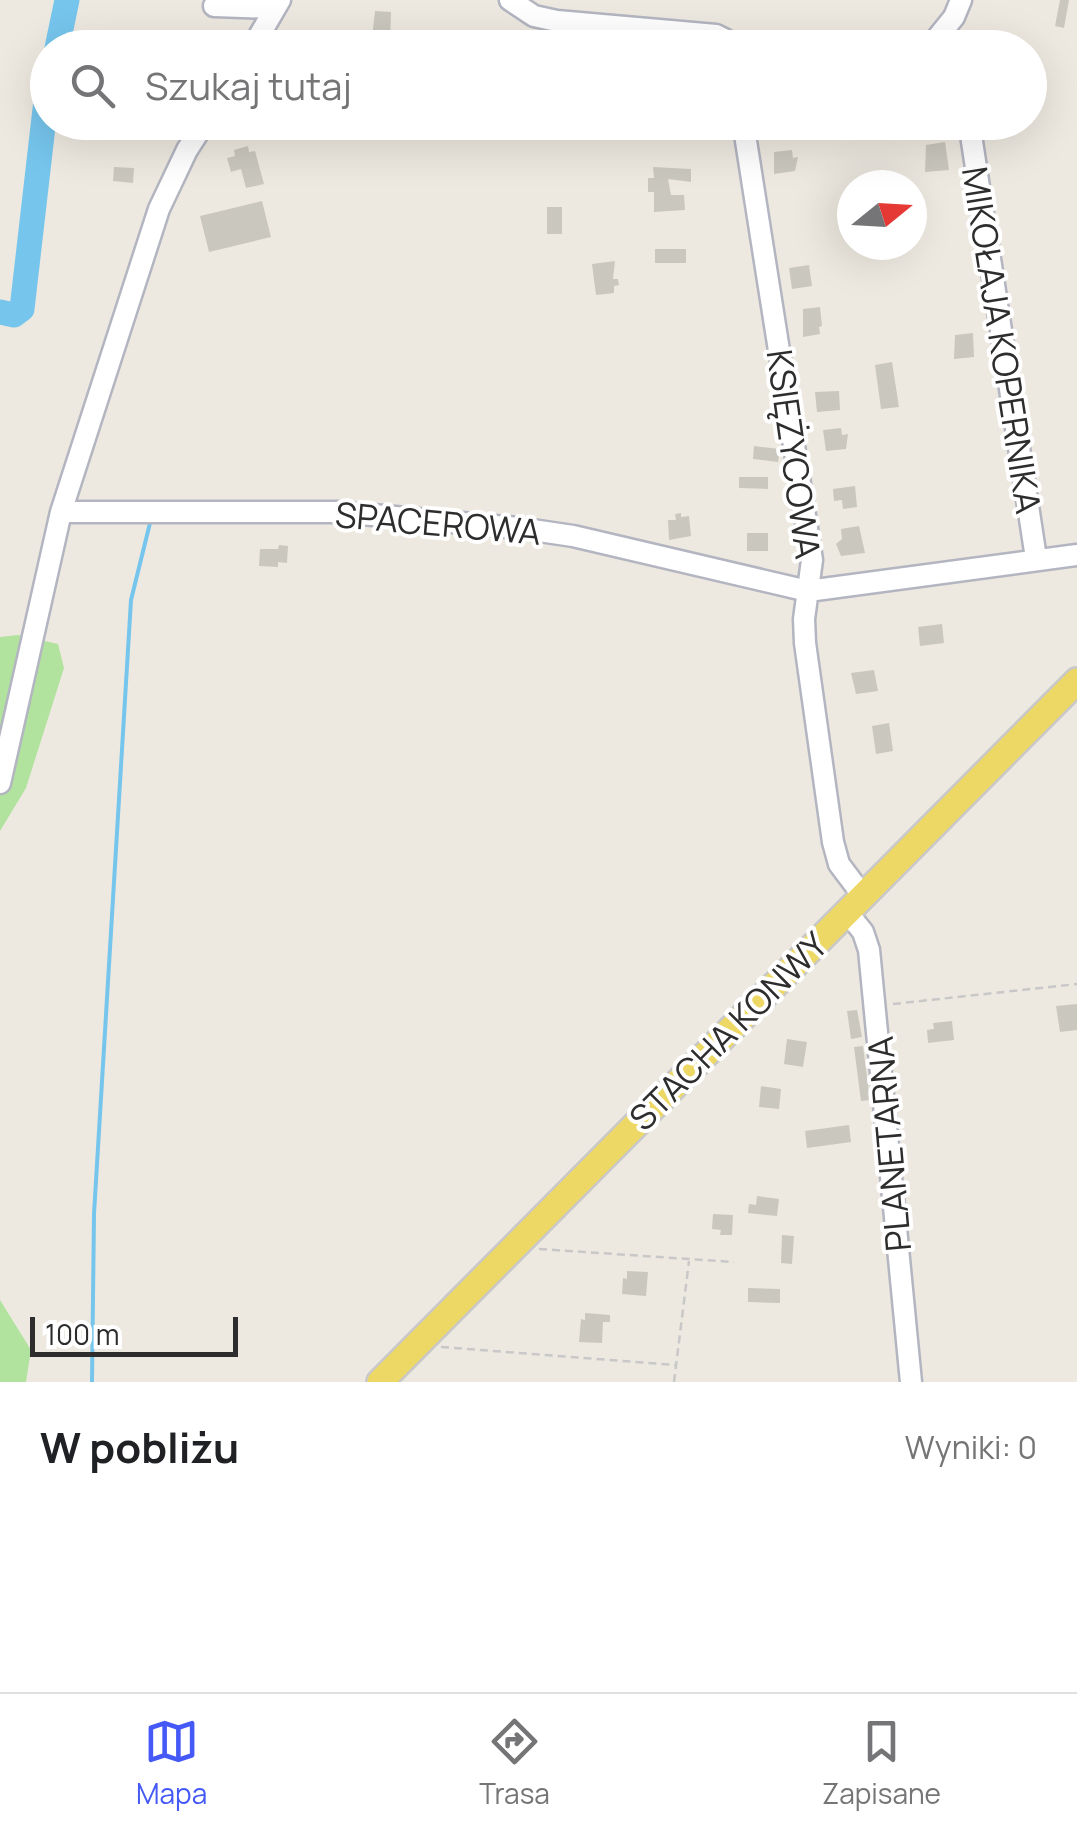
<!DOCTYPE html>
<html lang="pl">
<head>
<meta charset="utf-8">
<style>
	:root { --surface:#fff; --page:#f2f2f2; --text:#202124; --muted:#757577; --line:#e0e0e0; --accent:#4559f6 }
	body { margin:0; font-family:Manrope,sans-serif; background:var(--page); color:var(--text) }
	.compass { position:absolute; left:837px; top:170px; width:90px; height:90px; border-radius:50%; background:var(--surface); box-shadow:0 10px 40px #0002; rotate:72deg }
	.scale { position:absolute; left:30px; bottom:25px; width:208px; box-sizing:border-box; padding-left:10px; border:5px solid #2d2d2d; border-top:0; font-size:28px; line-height:35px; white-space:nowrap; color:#2d2d2d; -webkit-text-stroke:8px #fff; paint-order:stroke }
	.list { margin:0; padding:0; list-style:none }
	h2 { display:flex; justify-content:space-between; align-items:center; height:130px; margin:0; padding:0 40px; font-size:42px }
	h2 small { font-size:32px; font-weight:400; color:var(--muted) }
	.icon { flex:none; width:55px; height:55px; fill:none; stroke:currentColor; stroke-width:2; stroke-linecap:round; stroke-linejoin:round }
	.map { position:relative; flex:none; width:1077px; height:1382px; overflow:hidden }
	.search { position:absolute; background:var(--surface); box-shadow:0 10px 40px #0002; left:30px; right:30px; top:30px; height:110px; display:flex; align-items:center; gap:25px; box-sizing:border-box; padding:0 35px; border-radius:55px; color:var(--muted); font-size:38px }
	.sheet { height:310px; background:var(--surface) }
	nav { display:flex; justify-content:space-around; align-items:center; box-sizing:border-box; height:140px; border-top:2px solid var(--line); background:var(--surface); font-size:28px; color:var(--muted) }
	nav a { display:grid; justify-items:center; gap:5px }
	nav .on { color:var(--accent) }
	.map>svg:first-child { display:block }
	.green { fill:#b1e39e }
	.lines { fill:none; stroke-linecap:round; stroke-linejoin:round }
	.stream { stroke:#76c5ed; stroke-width:4 }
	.river { stroke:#76c5ed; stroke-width:25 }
	.building { fill:#cac7be }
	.minor-casing { stroke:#b3b5c0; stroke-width:25 }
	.major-casing { stroke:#c8c8c8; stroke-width:30 }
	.path { stroke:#c8c8c8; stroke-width:2.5; stroke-dasharray:8 5; stroke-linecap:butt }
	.minor { stroke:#fff; stroke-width:20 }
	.major { stroke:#eed865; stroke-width:25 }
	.labels { text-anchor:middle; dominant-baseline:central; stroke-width:8; stroke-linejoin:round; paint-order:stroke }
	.street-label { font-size:35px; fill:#2d2d2d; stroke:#fff }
</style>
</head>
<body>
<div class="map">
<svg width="1077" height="1382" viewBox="0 0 1077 1382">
	<rect width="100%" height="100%" fill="#eee9e0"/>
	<!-- green -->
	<path class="green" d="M 18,635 L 58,644 L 64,668 L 26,788 L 0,831 L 0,637 Z
		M 0,1300 L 31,1350 L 26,1382 L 0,1382 Z"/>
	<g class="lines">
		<!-- stream -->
		<path class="stream" d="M 92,1382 L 94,1214 L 131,600 L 150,523"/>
		<!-- river -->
		<path class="river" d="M 57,48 L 67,0
			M 0,312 L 14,315 L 22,309 L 48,83"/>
	</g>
	<!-- building -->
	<path class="building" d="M 1060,0 L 1069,0 L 1064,28 L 1055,26 Z
		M 375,11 L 391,12 L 390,48 L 371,48 Z
		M 766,122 L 792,122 L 793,131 L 768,135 Z
		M 945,142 L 949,170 L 925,172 L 926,145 Z
		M 248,146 L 249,152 L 255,151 L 264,184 L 246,188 L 241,169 L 231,172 L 227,158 L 235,156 L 234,150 Z
		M 792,150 L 793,158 L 798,157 L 795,171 L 774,174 L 774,152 Z
		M 114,167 L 134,168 L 133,183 L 113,181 Z
		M 653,167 L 691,169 L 691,182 L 668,179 L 671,195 L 684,195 L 685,210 L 654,212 L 654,192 L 648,192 L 648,178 L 654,178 Z
		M 262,201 L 271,237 L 209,252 L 200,216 Z
		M 547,207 L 562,207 L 562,234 L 547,234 Z
		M 655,249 L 686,249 L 686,263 L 655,263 Z
		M 615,261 L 613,279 L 618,279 L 619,285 L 614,286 L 614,293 L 596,295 L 592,264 Z
		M 809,265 L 812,286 L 792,289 L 789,268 Z
		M 820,307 L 822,326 L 819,327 L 820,334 L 803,337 L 803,309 Z
		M 973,333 L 974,357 L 954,359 L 955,335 Z
		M 892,362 L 899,407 L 881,409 L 875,365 Z
		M 839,391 L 840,410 L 817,412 L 815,392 Z
		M 841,428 L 842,435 L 848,434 L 846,449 L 826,451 L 823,430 Z
		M 754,446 L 780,449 L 778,462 L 753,459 Z
		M 739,477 L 768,477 L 768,489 L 739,488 Z
		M 855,486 L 857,507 L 843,509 L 842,500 L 834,501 L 833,489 Z
		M 681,513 L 681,517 L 689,516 L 691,536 L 669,540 L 668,520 L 676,520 L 675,514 Z
		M 859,526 L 865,553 L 841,556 L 836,544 L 842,539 L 841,529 Z
		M 747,533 L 768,533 L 768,551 L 747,551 Z
		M 279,545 L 288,546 L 287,563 L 278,562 L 278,567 L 259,566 L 260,549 L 278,549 Z
		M 942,624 L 944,643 L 920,646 L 918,627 Z
		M 874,670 L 878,691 L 856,694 L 851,673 Z
		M 889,723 L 893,751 L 876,754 L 872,726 Z
		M 1077,1004 L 1077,1030 L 1060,1032 L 1056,1006 Z
		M 857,1010 L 862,1037 L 851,1039 L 847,1011 Z
		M 952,1021 L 954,1040 L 928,1043 L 927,1030 L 934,1029 L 933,1023 Z
		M 787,1039 L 807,1042 L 803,1067 L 784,1064 Z
		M 863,1046 L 870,1100 L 861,1101 L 854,1047 Z
		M 761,1086 L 781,1089 L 779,1109 L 759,1107 Z
		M 849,1125 L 851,1142 L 807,1148 L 805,1131 Z
		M 757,1196 L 779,1199 L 777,1216 L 748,1213 L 749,1204 L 756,1205 Z
		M 713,1214 L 733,1215 L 732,1235 L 720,1235 L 721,1230 L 712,1229 Z
		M 782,1235 L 794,1236 L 792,1264 L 781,1263 Z
		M 627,1271 L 648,1272 L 646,1296 L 622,1294 L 623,1278 L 627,1279 Z
		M 748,1288 L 780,1289 L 780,1303 L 748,1302 Z
		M 585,1313 L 610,1315 L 610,1322 L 603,1322 L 602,1343 L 579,1342 L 581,1319 L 585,1320 Z"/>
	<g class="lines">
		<!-- minor casing -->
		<g class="minor-casing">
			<path id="minor" d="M 510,0 L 534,16 L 557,21 L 716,35 L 726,40 L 731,48
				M 214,6 L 275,8
				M 252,48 L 280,0
				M 929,48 L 954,17 L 961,0
				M 743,122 L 812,560 L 804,619 L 805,643 L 833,842 L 839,864 L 863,896
				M 969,122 L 1036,558
				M 61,512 L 339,512 L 519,528 L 573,536 L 808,591 L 1077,555
				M 0,783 L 61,512 L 159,209 L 187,150 L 205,122
				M 847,912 L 863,932 L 869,950 L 911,1382"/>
		</g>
		<!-- major casing -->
		<g class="major-casing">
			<path id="major" d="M 380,1382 L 1077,681"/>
		</g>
		<!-- path -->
		<path class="path" d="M 893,1004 L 1077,984
			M 539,1249 L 734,1262
			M 441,1347 L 675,1365
			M 674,1382 L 689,1261"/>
		<!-- minor -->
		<use href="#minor" class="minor"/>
		<!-- major -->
		<use href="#major" class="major"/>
	</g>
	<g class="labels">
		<!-- street labels -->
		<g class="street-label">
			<text transform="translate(1002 340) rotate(81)">MIKOŁAJA KOPERNIKA</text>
			<text transform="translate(794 454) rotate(82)">KSIĘŻYCOWA</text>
			<text transform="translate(438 523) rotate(5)">SPACEROWA</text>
			<text transform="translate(728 1031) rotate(-45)">STACHA KONWY</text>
			<text transform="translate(889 1144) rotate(-95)">PLANETARNA</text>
		</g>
	</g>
</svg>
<svg class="compass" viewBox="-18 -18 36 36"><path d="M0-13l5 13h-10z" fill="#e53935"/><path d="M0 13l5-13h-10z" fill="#757577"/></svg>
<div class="scale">100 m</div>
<div class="search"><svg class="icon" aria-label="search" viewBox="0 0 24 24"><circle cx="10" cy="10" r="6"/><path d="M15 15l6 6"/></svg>Szukaj tutaj</div>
</div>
<section class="sheet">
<h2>W pobliżu<small>Wyniki: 0</small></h2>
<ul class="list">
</ul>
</section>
<nav>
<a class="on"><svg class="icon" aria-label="map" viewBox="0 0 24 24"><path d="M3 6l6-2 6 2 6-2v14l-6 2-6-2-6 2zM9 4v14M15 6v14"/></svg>Mapa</a>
<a><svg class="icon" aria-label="directions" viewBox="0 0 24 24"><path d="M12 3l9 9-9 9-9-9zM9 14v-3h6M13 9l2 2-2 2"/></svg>Trasa</a>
<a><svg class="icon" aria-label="saved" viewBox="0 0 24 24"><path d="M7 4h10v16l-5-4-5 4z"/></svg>Zapisane</a>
</nav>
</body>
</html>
